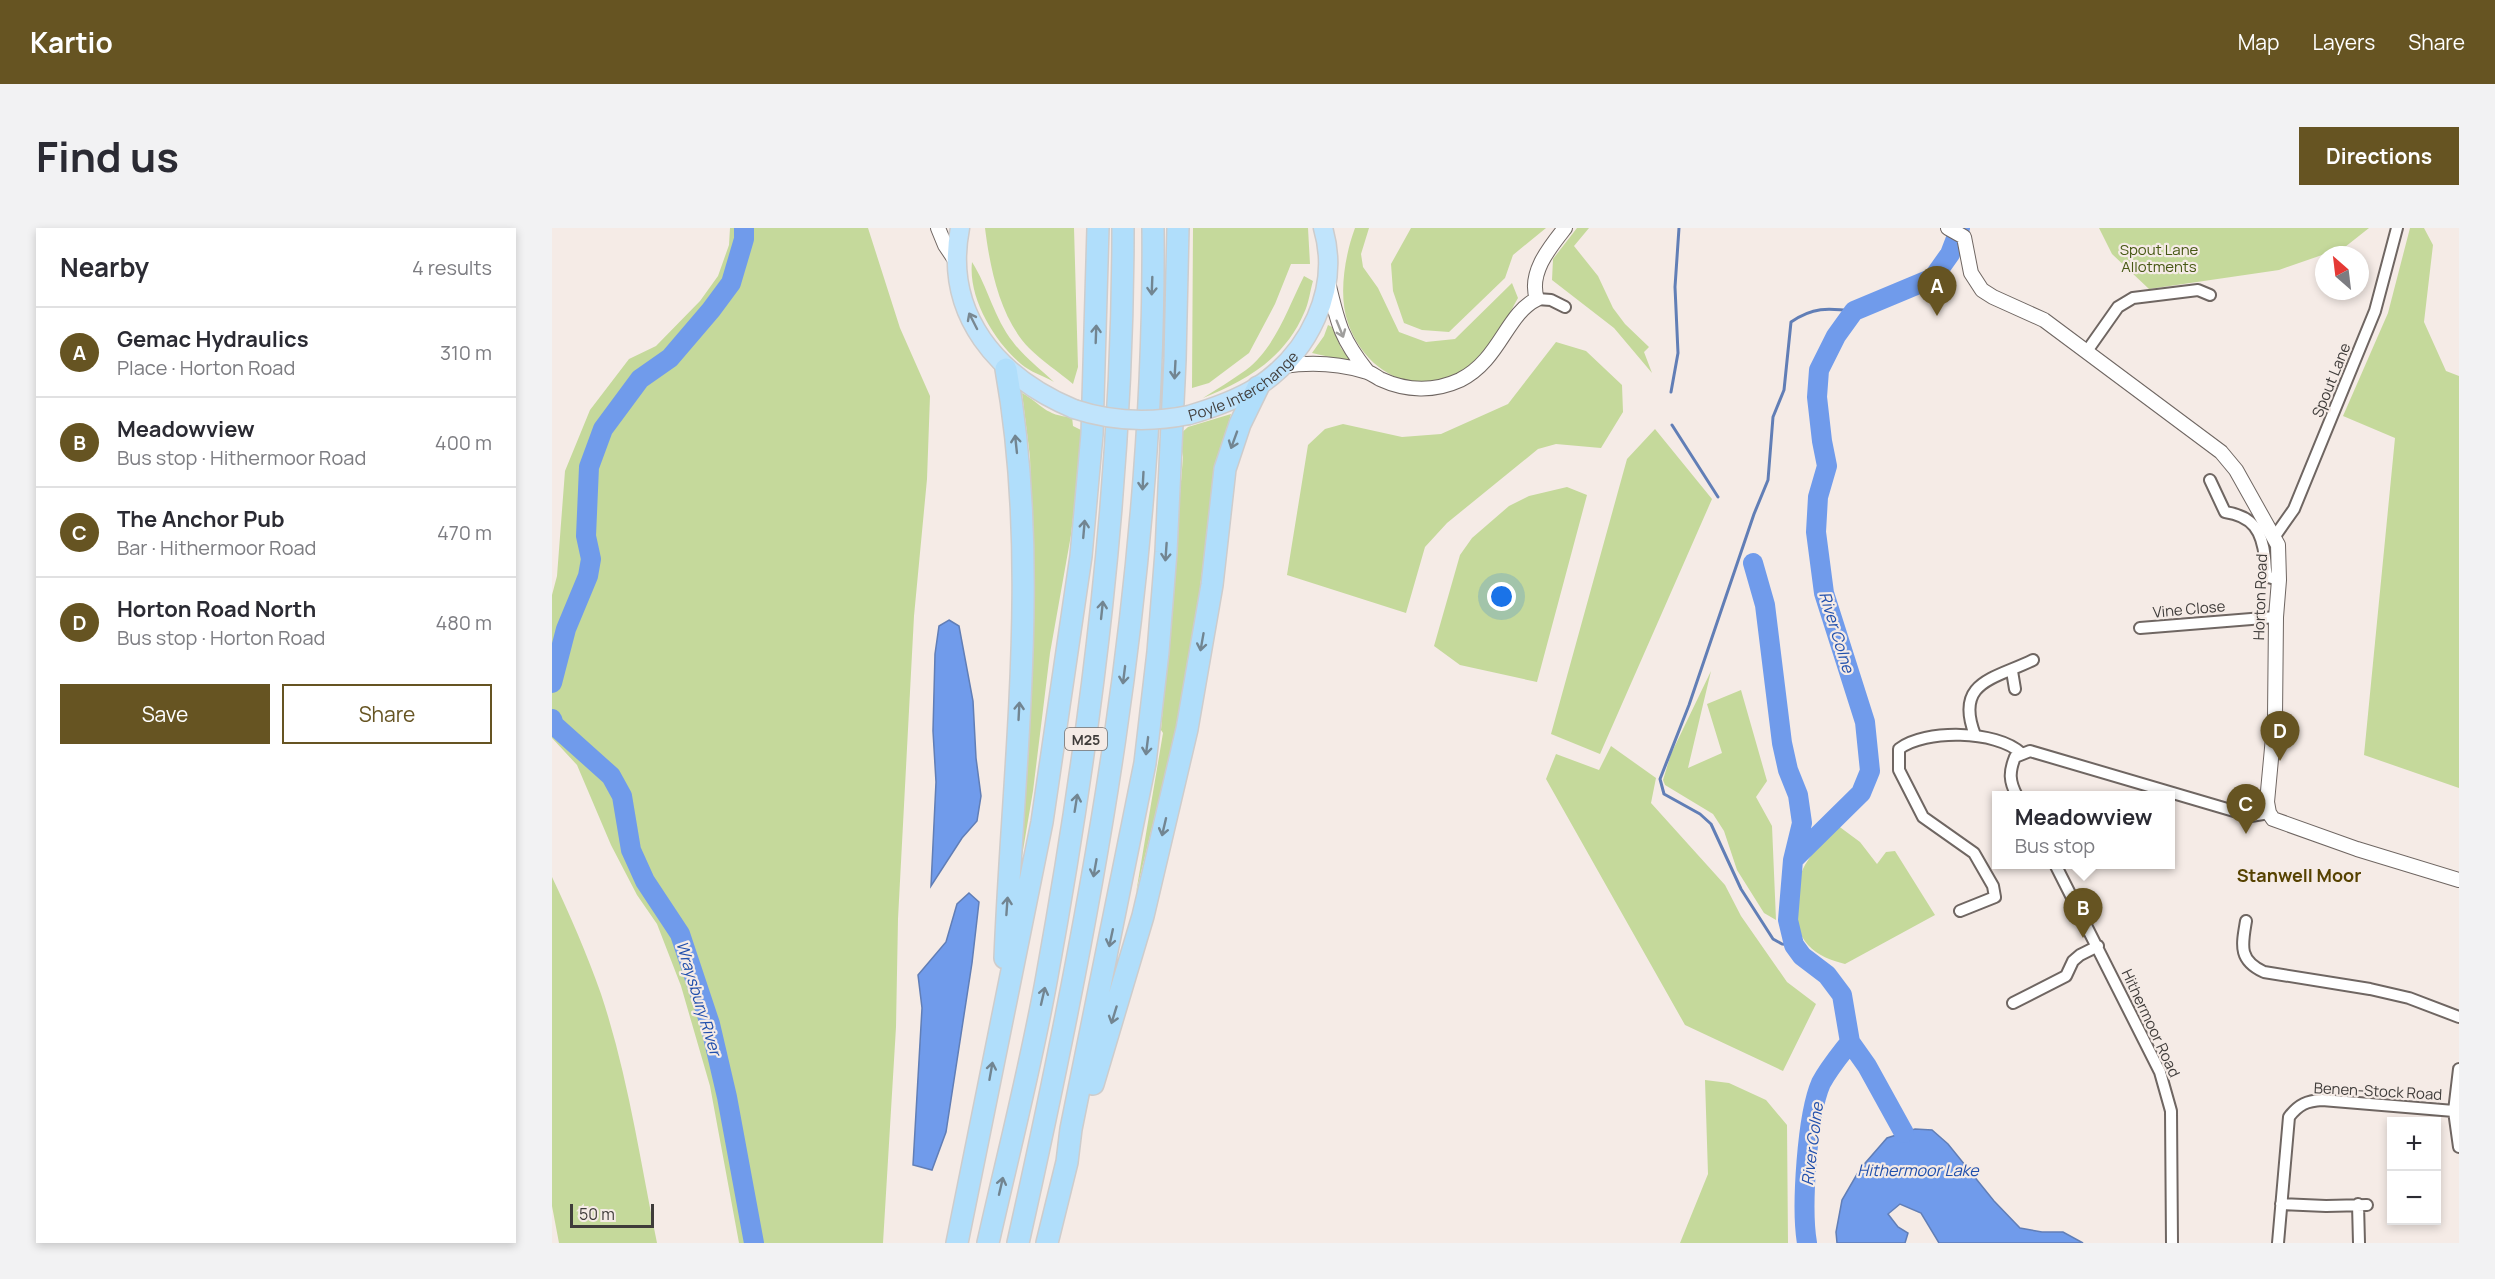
<!DOCTYPE html>
<html lang="en">
<head>
<meta charset="utf-8">
<style>
	:root { --surface:#fff; --page:#f2f2f3; --text:#2b2b33; --muted:#7c7c81; --line:#e1e1e2; --accent:#665422 }
	body { margin:0; font-family:Manrope,sans-serif; background:var(--page); color:var(--text) }
	.controls { position:absolute; right:18px; bottom:18px; display:grid; overflow:hidden; border-radius:0px; box-shadow:0 3px 9px #0003 }
	.controls button { width:54px; height:54px; display:grid; place-items:center; padding:0; border:0; border-bottom:2px solid var(--line); background:var(--surface); color:var(--text); font:30px sans-serif }
	.compass { position:absolute; left:1763px; top:18px; width:54px; height:54px; border-radius:50%; background:var(--surface); box-shadow:0 3px 9px #0003; rotate:332deg }
	.scale { position:absolute; left:18px; bottom:15px; width:84px; box-sizing:border-box; padding-left:6px; border:3px solid #3f3c3a; border-top:0; font-size:16px; line-height:21px; white-space:nowrap; color:#3f3c3a; -webkit-text-stroke:4px #f5ebe6; paint-order:stroke }
	.you { position:absolute; left:950px; top:369px; width:21px; height:21px; margin:-15px; border:4px solid #fff; border-radius:50%; background:#1a73e8; box-shadow:0 0 0 9px #1a73e833 }
	.badge { display:grid; place-items:center; width:39px; height:39px; border-radius:50%; background:var(--accent); color:#fff; font-size:20px; font-weight:700 }
	.pin { position:absolute; translate:-50% -50px; filter:drop-shadow(0 2px 3px #0008) }
	.pin::after { content:''; position:absolute; top:32px; width:21px; height:18px; background:inherit; clip-path:polygon(0 0,100% 0,50% 100%) }
	.popup { position:absolute; left:1440px; top:563px; width:183px; height:78px; box-sizing:border-box; display:grid; place-content:center; border-radius:0px; background:var(--surface); filter:drop-shadow(0 2px 4px #0005); font-size:20px; white-space:nowrap; color:var(--muted) }
	.popup b { font-size:22px; color:var(--text) }
	.popup::after { content:''; position:absolute; left:50%; top:100%; margin-left:-12px; border:12px solid transparent; border-top-color:var(--surface) }
	.list { margin:0; padding:0; list-style:none }
	h2 { display:flex; justify-content:space-between; align-items:center; height:78px; margin:0; padding:0 24px; font-size:26px }
	h2 small { font-size:20px; font-weight:400; color:var(--muted) }
	.list li { display:grid; grid-template-columns:39px 1fr auto; gap:18px; align-items:center; box-sizing:border-box; height:90px; padding:0 24px; border-top:2px solid var(--line) }
	.list b { display:block; font-size:22px; white-space:nowrap }
	.list p { margin:0; font-size:20px; white-space:nowrap; color:var(--muted) }
	.list em { font-size:20px; font-style:normal; color:var(--muted) }
	.actions { display:flex; gap:12px; padding:18px 24px }
	.actions a { flex:1; padding:14px 0; border:2px solid var(--accent); border-radius:0px; text-align:center; font-size:21px; color:var(--accent) }
	.actions .main { background:var(--accent); color:#fff }
	.map { position:relative; flex:none; width:1907px; height:1015px; overflow:hidden; border-radius:0px }
	header { display:flex; align-items:center; gap:36px; box-sizing:border-box; height:84px; padding:0 30px; background:var(--accent); color:#fff }
	header strong { font-size:28px }
	nav { display:flex; gap:33px; margin-inline-start:auto; font-size:21px }
	.intro { display:flex; align-items:center; justify-content:space-between; box-sizing:border-box; height:144px; padding:0 36px }
	h1 { margin:0; font-size:42px }
	.button { padding:15px 27px; border-radius:0px; background:var(--accent); color:#fff; font-size:21px; font-weight:700 }
	main { display:flex; gap:36px; padding:0 36px }
	aside { flex:1; background:var(--surface); border-radius:0px; box-shadow:0 3px 9px #0003 }
	.map>svg:first-child { display:block }
	.green { fill:#c5d99b }
	.water { fill:#709beb; stroke:#617eb6; stroke-width:1.5 }
	.lines { fill:none; stroke-linecap:round; stroke-linejoin:round }
	.stream { stroke:#617eb6; stroke-width:3 }
	.river { stroke:#709beb; stroke-width:20 }
	.minor-casing { stroke:#6f6662; stroke-width:14 }
	.tertiary-casing { stroke:#6f6662; stroke-width:16 }
	.trunk-casing { stroke:#cdcccc; stroke-width:21 }
	.motorway-casing { stroke:#cdcccc; stroke-width:24 }
	.minor { stroke:#fff; stroke-width:10 }
	.tertiary { stroke:#fff; stroke-width:14 }
	.trunk { stroke:#c0e4fc; stroke-width:18 }
	.motorway { stroke:#b0defb; stroke-width:21 }
	.trunk-bridge-casing { stroke:#cdcccc; stroke-width:21; stroke-linecap:butt }
	.trunk-bridge { stroke:#c0e4fc; stroke-width:18 }
	.oneway { stroke:#728591 }
	.oneway2 { stroke:#798891 }
	.oneway3 { stroke:#9f9e9c }
	.labels { text-anchor:middle; dominant-baseline:central; stroke-width:4.5; stroke-linejoin:round; paint-order:stroke }
	.shield { fill:#f5ebe6; stroke:#76706e; stroke-width:1.5 }
	.shield-label { font-size:14px; font-weight:bold; fill:#3f3c3a }
	.park-label { font-size:15px; fill:#475813; stroke:#f5ebe6 }
	.street-label { font-size:15px; fill:#3f3c3a; stroke:#f5ebe6 }
	.water-label { font-size:16px; font-style:italic; fill:#204fac; stroke:#f5ebe6 }
	.quarter-label { font-size:18px; font-weight:bold; fill:#564200; stroke:#f5ebe6 }
</style>
</head>
<body>
<header>
<strong>Kartio</strong>
<nav><a>Map</a><a>Layers</a><a>Share</a></nav>
</header>
<div class="intro"><h1>Find us</h1><a class="button">Directions</a></div>
<main>
<aside>
<h2>Nearby<small>4 results</small></h2>
<ul class="list">
<li><span class="badge">A</span><div><b>Gemac Hydraulics</b><p>Place · Horton Road</p></div><em>310 m</em></li>
<li><span class="badge">B</span><div><b>Meadowview</b><p>Bus stop · Hithermoor Road</p></div><em>400 m</em></li>
<li><span class="badge">C</span><div><b>The Anchor Pub</b><p>Bar · Hithermoor Road</p></div><em>470 m</em></li>
<li><span class="badge">D</span><div><b>Horton Road North</b><p>Bus stop · Horton Road</p></div><em>480 m</em></li>
</ul>
<div class="actions"><a class="main">Save</a><a>Share</a></div>
</aside>
<div class="map">
<svg width="1907" height="1015" viewBox="0 0 1907 1015">
	<rect width="100%" height="100%" fill="#f5ebe6"/>
	<!-- green -->
	<path class="green" d="M 178,0 L 316,0 L 348,100 L 378,168 L 375,251 L 362,388 L 346,691 L 344,799 L 331,1015 L 187,1015 L 158,858 L 129,758 L 105,696 L 85,667 L 59,617 L 25,537 L 0,510 L 0,367 L 5,348 L 13,243 L 38,182 L 77,131 L 104,118 L 148,73 L 166,48 L 177,17 Z
		M 433,0 L 522,0 L 526,139 L 521,156 C 507,144 490,133 477,120 C 448,90 438,40 433,0 Z
		M 641,0 L 756,0 L 758,36 L 739,36 L 723,76 L 697,125 L 657,155 L 640,160 Z
		M 803,0 L 817,0 L 809,26 L 811,39 L 826,60 L 847,104 L 874,114 L 903,111 L 960,55 L 966,70 C 953,93 941,120 920,137 C 873,176 814,148 796,95 C 786,67 793,27 803,0 Z
		M 859,0 L 994,0 L 961,27 L 953,50 L 897,104 L 870,102 L 852,95 L 841,63 L 839,36 Z
		M 1025,0 L 1037,0 L 1022,18 L 1046,48 L 1061,80 L 1073,96 L 1097,119 L 1092,124 L 1100,145 L 1062,100 L 1000,52 L 1001,31 Z
		M 1547,0 L 1817,0 L 1793,19 L 1727,42 L 1597,61 L 1560,26 Z
		M 1858,0 L 1872,0 L 1881,17 L 1872,94 L 1894,143 L 1907,148 L 1907,560 L 1812,527 L 1843,210 L 1791,188 L 1836,85 Z
		M 420,34 C 436,59 442,90 461,114 C 472,129 488,141 502,154 C 492,148 478,144 469,136 C 442,113 416,70 420,34 Z
		M 752,48 L 761,53 C 758,63 757,75 752,85 C 733,130 694,153 651,170 C 665,161 680,152 694,142 C 723,120 736,80 752,48 Z
		M 776,97 L 780,99 L 789,120 L 800,134 L 760,125 L 772,108 Z
		M 1004,114 L 1034,123 L 1070,157 L 1071,184 L 1049,220 L 1004,216 L 986,221 L 895,295 L 873,319 L 854,385 L 735,347 L 756,217 L 773,201 L 791,196 L 850,209 L 889,206 L 956,176 Z
		M 470,165 C 490,176 493,188 520,189 L 521,198 L 531,203 L 519,307 L 498,425 L 481,563 L 467,646 L 481,331 L 478,229 Z
		M 679,186 L 662,247 L 645,384 L 630,477 L 584,665 L 611,505 L 609,502 L 631,229 L 627,207 L 636,199 Z
		M 1103,201 L 1160,271 L 1048,526 L 999,506 L 1075,231 Z
		M 1015,259 L 1035,267 L 985,454 L 908,437 L 882,418 L 908,327 L 920,310 L 957,278 L 977,268 Z
		M 1159,443 L 1136,540 L 1170,525 L 1155,476 L 1189,462 L 1215,553 L 1204,569 L 1220,598 L 1224,692 L 1212,685 L 1185,642 L 1172,603 L 1161,586 L 1113,557 L 1111,552 L 1119,526 Z
		M 1059,518 L 1104,550 L 1099,575 L 1173,657 L 1189,688 L 1235,754 L 1264,776 L 1231,843 L 1133,797 L 994,551 L 1004,526 L 1047,542 Z
		M 1281,594 L 1308,614 L 1325,636 L 1334,624 L 1343,623 L 1383,687 L 1293,736 C 1279,732 1266,728 1256,717 C 1238,697 1241,659 1253,637 C 1262,622 1272,608 1281,594 Z
		M 0,649 C 18,687 35,726 49,766 C 76,847 88,932 105,1015 L 7,1015 L 0,978 Z
		M 1153,852 L 1177,855 L 1214,872 L 1235,897 L 1236,1015 L 1128,1015 L 1156,946 Z"/>
	<!-- water -->
	<path class="water" d="M 397,392 L 407,398 L 421,473 L 424,530 L 429,568 L 425,593 L 410,610 L 379,658 L 384,554 L 381,503 L 383,426 L 387,398 Z
		M 417,665 L 427,674 L 420,735 L 394,904 L 380,942 L 361,937 L 370,780 L 366,747 L 394,714 L 405,676 Z
		M 1363,901 L 1380,902 L 1396,916 L 1442,973 L 1468,1000 L 1490,1004 L 1511,1004 L 1531,1015 L 1387,1015 L 1369,985 L 1348,976 L 1336,986 L 1346,999 L 1356,1005 L 1353,1015 L 1285,1015 L 1284,1004 L 1290,972 L 1308,941 L 1335,910 Z"/>
	<g class="lines">
		<!-- stream -->
		<path class="stream" d="M 1119,164 L 1126,125 L 1123,59 L 1127,0
			M 1120,197 L 1166,269
			M 1242,717 L 1230,716 L 1221,711 L 1189,661 L 1159,596 L 1148,586 L 1112,566 L 1108,551 L 1137,477 L 1202,286 L 1216,252 L 1221,189 L 1232,162 L 1239,94 C 1261,79 1275,80 1302,83"/>
		<!-- river -->
		<path class="river" d="M 1201,335 L 1213,377 L 1230,515 L 1236,542 L 1246,567 L 1250,595 L 1241,632 L 1236,692 L 1242,717 L 1250,728 L 1275,747 L 1290,767 L 1298,814 L 1315,838 L 1352,905
			M 0,455 L 14,401 L 36,348 L 39,331 L 34,308 L 37,239 L 51,201 L 88,151 L 118,130 L 159,82 L 179,55 L 192,11 L 192,0
			M 0,491 L 2,497 L 59,548 L 70,568 L 79,622 L 93,653 L 128,706 L 158,796 L 175,869 L 202,1015
			M 1241,632 L 1309,565 L 1318,543 L 1313,494 L 1272,365 L 1264,304 L 1266,269 L 1275,238 L 1270,213 L 1265,169 L 1267,142 L 1284,108 L 1302,83 L 1381,50 L 1398,26 L 1408,0
			M 1255,1015 C 1249,980 1255,887 1269,855 C 1277,840 1288,827 1298,814"/>
		<!-- minor casing -->
		<g class="minor-casing">
			<path id="minor" d="M 985,71 L 999,72 L 1013,79
				M 1535,123 L 1566,79 L 1581,70 L 1646,62 L 1658,67
				M 1658,252 L 1673,284 C 1701,288 1710,303 1713,330 C 1714,337 1713,343 1716,349 L 1727,352
				M 1723,308 L 1742,281 L 1823,83 L 1845,0
				M 1588,400 L 1724,389
				M 1460,443 L 1463,461
				M 1423,507 C 1402,453 1443,451 1481,432
				M 1465,568 C 1457,553 1457,544 1463,529 L 1478,523 L 1699,588 L 1717,585
				M 1503,636 L 1608,844 L 1619,883 L 1620,1015
				M 1408,683 L 1443,669 L 1441,658 L 1422,625 L 1371,589 L 1347,542 L 1347,521 C 1373,501 1444,502 1469,525
				M 1694,693 C 1690,717 1686,732 1712,744 L 1818,761 L 1857,770 L 1907,789
				M 1461,775 L 1514,748 L 1521,733 L 1528,727 L 1546,718
				M 1907,841 L 1902,883 L 1907,919
				M 1729,976 L 1774,978 L 1815,977
				M 1806,976 L 1807,1015
				M 1726,1015 L 1737,889 C 1747,876 1755,873 1770,872 L 1902,883"/>
		</g>
		<!-- tertiary casing -->
		<g class="tertiary-casing">
			<path id="tertiary" d="M 386,0 L 393,17 L 403,32
				M 1396,0 L 1412,9 L 1419,45 L 1430,62 L 1441,69 L 1492,92 L 1669,224 L 1684,242 L 1726,317 L 1727,352 L 1724,389 L 1723,488 L 1715,574 L 1717,585 L 1721,591 L 1805,621 L 1907,652
				M 776,54 C 786,95 788,109 815,143
				M 731,138 C 758,134 785,135 812,143 C 818,144 823,148 828,151 C 854,163 882,164 908,152 C 948,132 954,86 985,71 C 976,45 998,19 1013,0"/>
		</g>
		<!-- trunk casing -->
		<g class="trunk-casing">
			<g id="trunk">
				<path d="M 408,0 C 391,87 446,149 522,181"/>
				<path id="s1" d="M 637,187 C 661,180 684,172 705,159 C 757,125 789,61 771,0"/>
			</g>
		</g>
		<!-- motorway casing -->
		<g class="motorway-casing">
			<path id="motorway" d="M 453,730 C 461,534 489,336 454,141
				M 541,856 L 591,688 L 635,501 L 660,357 L 673,241 L 688,196 L 706,159
				M 405,1015 L 490,594 L 529,328 L 540,206 L 546,0
				M 436,1015 C 456,926 479,838 495,748 C 540,501 571,251 571,0
				M 466,1015 C 541,681 604,343 601,0
				M 495,1015 L 515,934 L 519,901 L 593,535 L 606,424 L 614,324 L 623,132 L 626,0"/>
		</g>
		<!-- minor -->
		<use href="#minor" class="minor"/>
		<!-- tertiary -->
		<use href="#tertiary" class="tertiary"/>
		<!-- trunk -->
		<use href="#trunk" class="trunk"/>
		<!-- motorway -->
		<use href="#motorway" class="motorway"/>
		<!-- trunk-bridge casing -->
		<g class="trunk-bridge-casing">
			<path id="trunk-bridge" d="M 522,181 C 561,194 598,195 637,187"/>
		</g>
		<!-- trunk-bridge -->
		<use href="#trunk-bridge" class="trunk-bridge"/>
	</g>
	<!-- one-way arrows -->
	<defs><path id="oneway-shaft" d="M-6 0H5M1.5-3L5.5 0L1.5 3" fill="none" stroke-width="1.6" stroke-linecap="round" stroke-linejoin="round" transform="scale(1.5)"/></defs>
	<g class="oneway">
		<use href="#oneway-shaft" transform="translate(600 58) rotate(92)"/>
		<use href="#oneway-shaft" transform="translate(544 106) rotate(-88)"/>
		<use href="#oneway-shaft" transform="translate(623 142) rotate(93)"/>
		<use href="#oneway-shaft" transform="translate(682 212) rotate(110)"/>
		<use href="#oneway-shaft" transform="translate(464 216) rotate(-96)"/>
		<use href="#oneway-shaft" transform="translate(591 253) rotate(93)"/>
		<use href="#oneway-shaft" transform="translate(532 301) rotate(-85)"/>
		<use href="#oneway-shaft" transform="translate(614 324) rotate(94)"/>
		<use href="#oneway-shaft" transform="translate(550 382) rotate(-84)"/>
		<use href="#oneway-shaft" transform="translate(650 414) rotate(100)"/>
		<use href="#oneway-shaft" transform="translate(572 447) rotate(97)"/>
		<use href="#oneway-shaft" transform="translate(467 483) rotate(-87)"/>
		<use href="#oneway-shaft" transform="translate(595 518) rotate(97)"/>
		<use href="#oneway-shaft" transform="translate(524 575) rotate(-81)"/>
		<use href="#oneway-shaft" transform="translate(612 599) rotate(103)"/>
		<use href="#oneway-shaft" transform="translate(543 640) rotate(100)"/>
		<use href="#oneway-shaft" transform="translate(455 678) rotate(-86)"/>
		<use href="#oneway-shaft" transform="translate(559 710) rotate(102)"/>
		<use href="#oneway-shaft" transform="translate(491 768) rotate(-77)"/>
		<use href="#oneway-shaft" transform="translate(562 787) rotate(107)"/>
		<use href="#oneway-shaft" transform="translate(439 843) rotate(-80)"/>
		<use href="#oneway-shaft" transform="translate(449 958) rotate(-77)"/>
	</g>
	<use class="oneway2" href="#oneway-shaft" transform="translate(421 93) rotate(-117)"/>
	<use class="oneway3" href="#oneway-shaft" transform="translate(788 101) rotate(68)"/>
	<g class="labels">
		<!-- shield labels -->
		<rect class="shield" x="513" y="500" width="42" height="22" rx="4.5"/>
		<g class="shield-label">
			<text x="534" y="511">M25</text>
		</g>
		<!-- park labels -->
		<g class="park-label">
			<text x="1607" y="21">Spout Lane<tspan x="1607" dy="17">Allotments</tspan></text>
		</g>
		<!-- street labels -->
		<g class="street-label">
			<text transform="translate(1779 152) rotate(-68)">Spout Lane</text>
			<text stroke="none"><textPath href="#s1" startOffset="62">Poyle Interchange</textPath></text>
			<text transform="translate(1708 369) rotate(-88)">Horton Road</text>
			<text transform="translate(1637 381) rotate(-5)">Vine Close</text>
			<text transform="translate(1599 795) rotate(65)">Hithermoor Road</text>
			<text transform="translate(1826 863) rotate(3)">Benen-Stock Road</text>
		</g>
		<!-- water labels -->
		<g class="water-label">
			<text transform="translate(1285 404) rotate(73)">River Colne</text>
			<text transform="translate(147 770) rotate(73)">Wraysbury River</text>
			<text transform="translate(1260 916) rotate(-83)">River Colne</text>
			<text x="1366" y="942">Hithermoor Lake</text>
		</g>
		<!-- quarter labels -->
		<g class="quarter-label">
			<text x="1747" y="647">Stanwell Moor</text>
		</g>
	</g>
</svg>
<div class="controls">
<button>+</button>
<button>−</button>
</div>
<svg class="compass" viewBox="-18 -18 36 36"><path d="M0-13l5 13h-10z" fill="#e53935"/><path d="M0 13l5-13h-10z" fill="#7c7c81"/></svg>
<div class="scale">50 m</div>
<div class="you"></div>
<div class="pin badge" style="left:1385px;top:88px">A</div>
<div class="pin badge" style="left:1531px;top:710px">B</div>
<div class="popup"><b>Meadowview</b>Bus stop</div>
<div class="pin badge" style="left:1694px;top:606px">C</div>
<div class="pin badge" style="left:1728px;top:533px">D</div>
</div>
</main>
</body>
</html>
